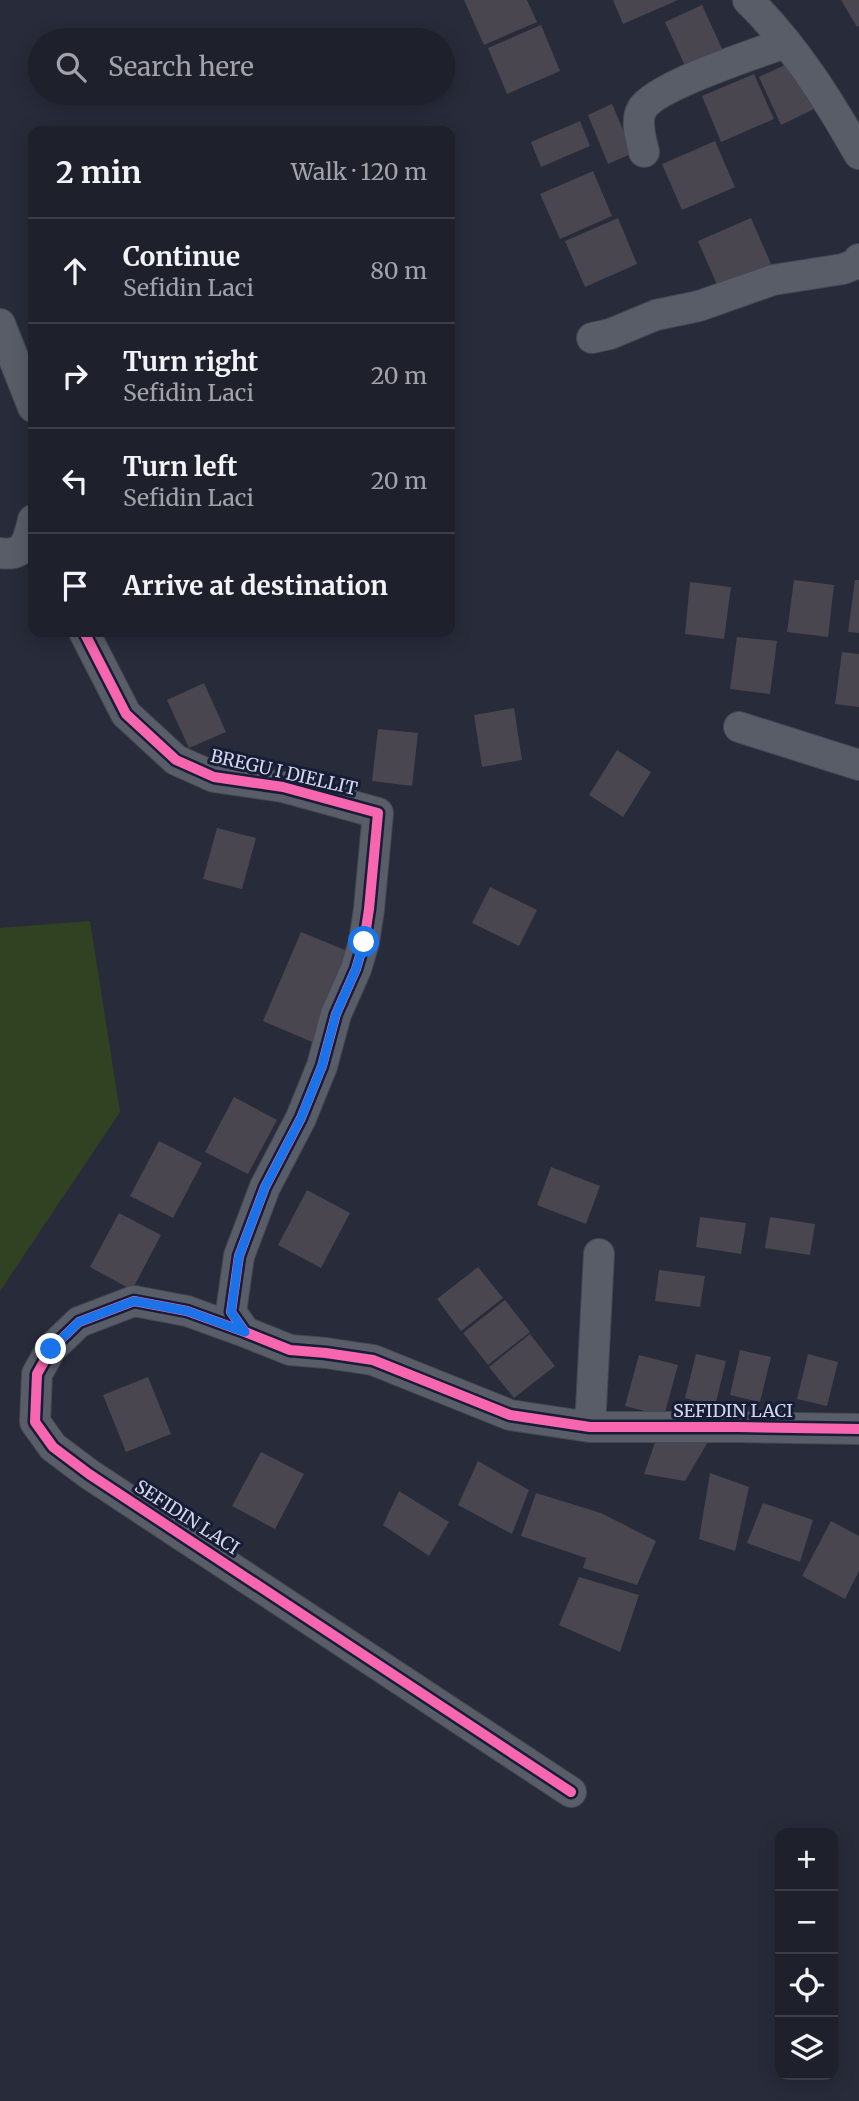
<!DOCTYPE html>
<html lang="en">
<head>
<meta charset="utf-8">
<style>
	:root { --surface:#1e202b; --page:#262833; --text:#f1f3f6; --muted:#a1a3a9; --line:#3c3e47 }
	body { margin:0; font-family:Merriweather,serif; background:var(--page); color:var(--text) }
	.controls { position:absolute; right:21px; bottom:21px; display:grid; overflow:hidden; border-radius:14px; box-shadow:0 4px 18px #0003 }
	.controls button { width:63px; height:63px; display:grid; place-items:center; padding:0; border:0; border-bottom:2px solid var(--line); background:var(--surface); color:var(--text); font:35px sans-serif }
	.stop { position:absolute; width:21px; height:21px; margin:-16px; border:5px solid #1a73e8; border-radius:50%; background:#fff }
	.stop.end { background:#1a73e8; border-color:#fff; box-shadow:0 2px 7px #0008 }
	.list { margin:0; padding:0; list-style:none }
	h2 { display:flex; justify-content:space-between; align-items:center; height:91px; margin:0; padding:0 28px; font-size:30px }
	h2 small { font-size:23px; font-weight:400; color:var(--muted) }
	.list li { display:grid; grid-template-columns:46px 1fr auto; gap:21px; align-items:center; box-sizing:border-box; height:105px; padding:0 28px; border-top:2px solid var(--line) }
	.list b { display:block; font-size:26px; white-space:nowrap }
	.list p { margin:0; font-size:23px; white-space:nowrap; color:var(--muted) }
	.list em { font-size:23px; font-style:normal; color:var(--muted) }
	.icon { flex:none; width:38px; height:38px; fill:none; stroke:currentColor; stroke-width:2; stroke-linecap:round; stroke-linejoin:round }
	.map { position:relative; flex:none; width:859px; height:2101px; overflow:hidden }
	.search { position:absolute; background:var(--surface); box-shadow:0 4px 18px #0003; left:28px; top:28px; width:427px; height:77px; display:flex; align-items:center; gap:18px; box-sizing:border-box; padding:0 24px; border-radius:38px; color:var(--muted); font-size:26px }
	.panel { position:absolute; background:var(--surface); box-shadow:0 4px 18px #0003; left:28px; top:126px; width:427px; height:511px; border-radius:14px }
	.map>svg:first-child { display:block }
	.green { fill:#304222 }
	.building { fill:#49464f }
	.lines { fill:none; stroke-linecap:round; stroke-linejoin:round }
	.street-casing { stroke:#444854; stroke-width:32 }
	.street { stroke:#585d68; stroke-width:30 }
	.cycleway-casing { stroke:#171d36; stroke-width:15 }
	.cycleway { stroke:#f766af; stroke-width:10 }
	.route { stroke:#1a73e8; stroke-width:9 }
	.labels { text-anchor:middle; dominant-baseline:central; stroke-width:6; stroke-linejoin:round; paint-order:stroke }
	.street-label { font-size:18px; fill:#d3d9ea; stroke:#171d36 }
</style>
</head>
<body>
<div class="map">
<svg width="859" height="2101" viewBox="0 0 859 2101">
	<rect width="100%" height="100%" fill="#282b39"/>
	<!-- green -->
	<path class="green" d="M 90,921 L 120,1112 L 0,1291 L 0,928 Z"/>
	<!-- building -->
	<path class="building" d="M 464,0 L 527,0 L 537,22 L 484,45 Z
		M 613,0 L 678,0 L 623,24 Z
		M 841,0 L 859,0 L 859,26 L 857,27 Z
		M 702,5 L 724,53 L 687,70 L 665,22 Z
		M 541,25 L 560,71 L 507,94 L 488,48 Z
		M 796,60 L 818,107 L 781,125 L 759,77 Z
		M 754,74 L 774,119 L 721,142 L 702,96 Z
		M 612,104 L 633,153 L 608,164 L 588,115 Z
		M 580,121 L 590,146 L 541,167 L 531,142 Z
		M 715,141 L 735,187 L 682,210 L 662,164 Z
		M 593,171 L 612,216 L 560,239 L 540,194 Z
		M 618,218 L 637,264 L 585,287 L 565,241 Z
		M 751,218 L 771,264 L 718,287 L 698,241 Z
		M 794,580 L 834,585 L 828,637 L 787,632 Z
		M 855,580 L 859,580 L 859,633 L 848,632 Z
		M 690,582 L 731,587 L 724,639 L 685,634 Z
		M 737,637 L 777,641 L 770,694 L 730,689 Z
		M 842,652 L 859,654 L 859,707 L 835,704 Z
		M 204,683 L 226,732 L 189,748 L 167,700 Z
		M 514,708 L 522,760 L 482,767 L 474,715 Z
		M 378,729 L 418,733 L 412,786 L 372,781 Z
		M 617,750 L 651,772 L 623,817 L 589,795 Z
		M 217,828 L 256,838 L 242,889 L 203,879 Z
		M 490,887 L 537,910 L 519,946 L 472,923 Z
		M 301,932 L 350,952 L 312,1042 L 263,1021 Z
		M 234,1097 L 277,1120 L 248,1174 L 205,1152 Z
		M 159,1141 L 202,1163 L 173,1218 L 130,1196 Z
		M 551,1167 L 600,1186 L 586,1224 L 537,1205 Z
		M 307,1190 L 350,1213 L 321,1268 L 278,1245 Z
		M 119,1213 L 161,1235 L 132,1290 L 90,1267 Z
		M 700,1217 L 746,1223 L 741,1254 L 696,1247 Z
		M 770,1217 L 815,1224 L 810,1255 L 765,1248 Z
		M 478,1267 L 503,1298 L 461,1331 L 437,1299 Z
		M 659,1270 L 705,1276 L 700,1307 L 655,1301 Z
		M 505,1300 L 530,1332 L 488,1365 L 463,1333 Z
		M 530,1334 L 555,1366 L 514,1398 L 489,1367 Z
		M 740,1350 L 771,1357 L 760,1402 L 730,1395 Z
		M 696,1354 L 726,1361 L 715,1406 L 685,1398 Z
		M 808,1354 L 838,1362 L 827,1406 L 797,1399 Z
		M 639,1355 L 678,1365 L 664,1416 L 625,1406 Z
		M 148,1377 L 171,1434 L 126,1452 L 103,1395 Z
		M 658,1434 L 709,1440 L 685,1481 L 644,1474 Z
		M 261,1452 L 304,1474 L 275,1529 L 232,1506 Z
		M 478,1461 L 529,1490 L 512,1534 L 458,1505 Z
		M 710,1473 L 749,1487 L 735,1551 L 699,1539 Z
		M 399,1491 L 449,1522 L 429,1556 L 383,1525 Z
		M 536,1493 L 601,1513 L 656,1541 L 637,1585 L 583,1568 L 586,1558 L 521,1536 Z
		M 763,1503 L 813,1520 L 800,1562 L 747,1543 Z
		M 831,1521 L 859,1536 L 859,1571 L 845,1599 L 802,1576 Z
		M 579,1577 L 639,1595 L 620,1652 L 559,1625 Z"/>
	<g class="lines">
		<!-- street casing -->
		<g class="street-casing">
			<path id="street" d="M 748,0 C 793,44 828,99 859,154
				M 644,152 C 641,139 635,121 642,109 C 655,86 757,53 785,43
				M 0,324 L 33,407
				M 592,338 L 610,334 L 656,315 L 699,306 L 773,280 L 843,269 L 858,263 L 859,259
				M 0,553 C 25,557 28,541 33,520
				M 84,632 L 126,714 L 176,760 L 214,777 L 283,787 L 378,813 L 369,909 L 364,942 L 356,969 L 336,1014 L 322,1066 L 301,1118 L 265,1187 L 239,1256 L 231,1312 L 245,1332
				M 739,727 L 859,765
				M 590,1427 L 599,1254
				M 571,1792 L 89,1474 L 53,1447 L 35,1422 L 37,1374 L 51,1349 L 79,1322 L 134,1301 L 187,1311 L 245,1332 L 290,1350 L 326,1353 L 373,1360 L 510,1415 L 590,1427 L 738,1427 L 859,1429"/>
		</g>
		<!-- street -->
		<use href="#street" class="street"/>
		<!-- cycleway casing -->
		<g class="cycleway-casing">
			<path id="cycleway" d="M 84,632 L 126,714 L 176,760 L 214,777 L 283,787 L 378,813 L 369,909 L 364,942 L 356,969 L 336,1014 L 322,1066 L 301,1118 L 265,1187 L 239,1256 L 231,1312 L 245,1332
				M 571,1792 L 89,1474 L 53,1447 L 35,1422 L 37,1374 L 51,1349 L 79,1322 L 134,1301 L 187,1311 L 245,1332 L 290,1350 L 326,1353 L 373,1360 L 510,1415 L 590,1427 L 738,1427 L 859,1429"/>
		</g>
		<!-- cycleway -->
		<use href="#cycleway" class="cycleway"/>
	</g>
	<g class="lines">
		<!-- route -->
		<path class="route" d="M 51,1349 L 79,1322 L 134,1301 L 187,1311 L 245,1332 L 231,1312 L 239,1256 L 265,1187 L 301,1118 L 322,1066 L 336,1014 L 356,969 L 364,942"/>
	</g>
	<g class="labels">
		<!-- street labels -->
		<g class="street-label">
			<text transform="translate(284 772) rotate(13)">BREGU I DIELLIT</text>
			<text x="733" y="1410">SEFIDIN LACI</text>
			<text transform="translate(187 1517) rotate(33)">SEFIDIN LACI</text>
		</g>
	</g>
</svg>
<div class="controls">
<button>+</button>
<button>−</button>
<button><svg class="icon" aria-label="locate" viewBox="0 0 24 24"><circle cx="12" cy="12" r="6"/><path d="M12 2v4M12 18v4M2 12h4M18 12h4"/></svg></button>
<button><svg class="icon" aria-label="layers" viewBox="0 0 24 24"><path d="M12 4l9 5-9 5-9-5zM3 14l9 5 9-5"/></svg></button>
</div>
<div class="stop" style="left:364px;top:942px"></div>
<div class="stop end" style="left:51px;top:1349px"></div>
<div class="search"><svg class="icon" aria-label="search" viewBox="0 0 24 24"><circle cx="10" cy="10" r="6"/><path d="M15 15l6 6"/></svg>Search here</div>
<section class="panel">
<h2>2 min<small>Walk · 120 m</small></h2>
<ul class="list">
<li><svg class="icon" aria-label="ahead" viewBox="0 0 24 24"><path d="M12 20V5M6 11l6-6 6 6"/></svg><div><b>Continue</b><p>Sefidin Laci</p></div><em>80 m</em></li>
<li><svg class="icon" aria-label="right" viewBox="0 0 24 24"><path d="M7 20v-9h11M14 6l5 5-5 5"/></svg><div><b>Turn right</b><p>Sefidin Laci</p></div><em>20 m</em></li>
<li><svg class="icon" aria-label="left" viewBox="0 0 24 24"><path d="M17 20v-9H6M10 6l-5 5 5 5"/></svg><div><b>Turn left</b><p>Sefidin Laci</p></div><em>20 m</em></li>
<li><svg class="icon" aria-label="arrive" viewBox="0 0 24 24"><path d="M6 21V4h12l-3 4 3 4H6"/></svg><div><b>Arrive at destination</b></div></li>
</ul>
</section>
</div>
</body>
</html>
